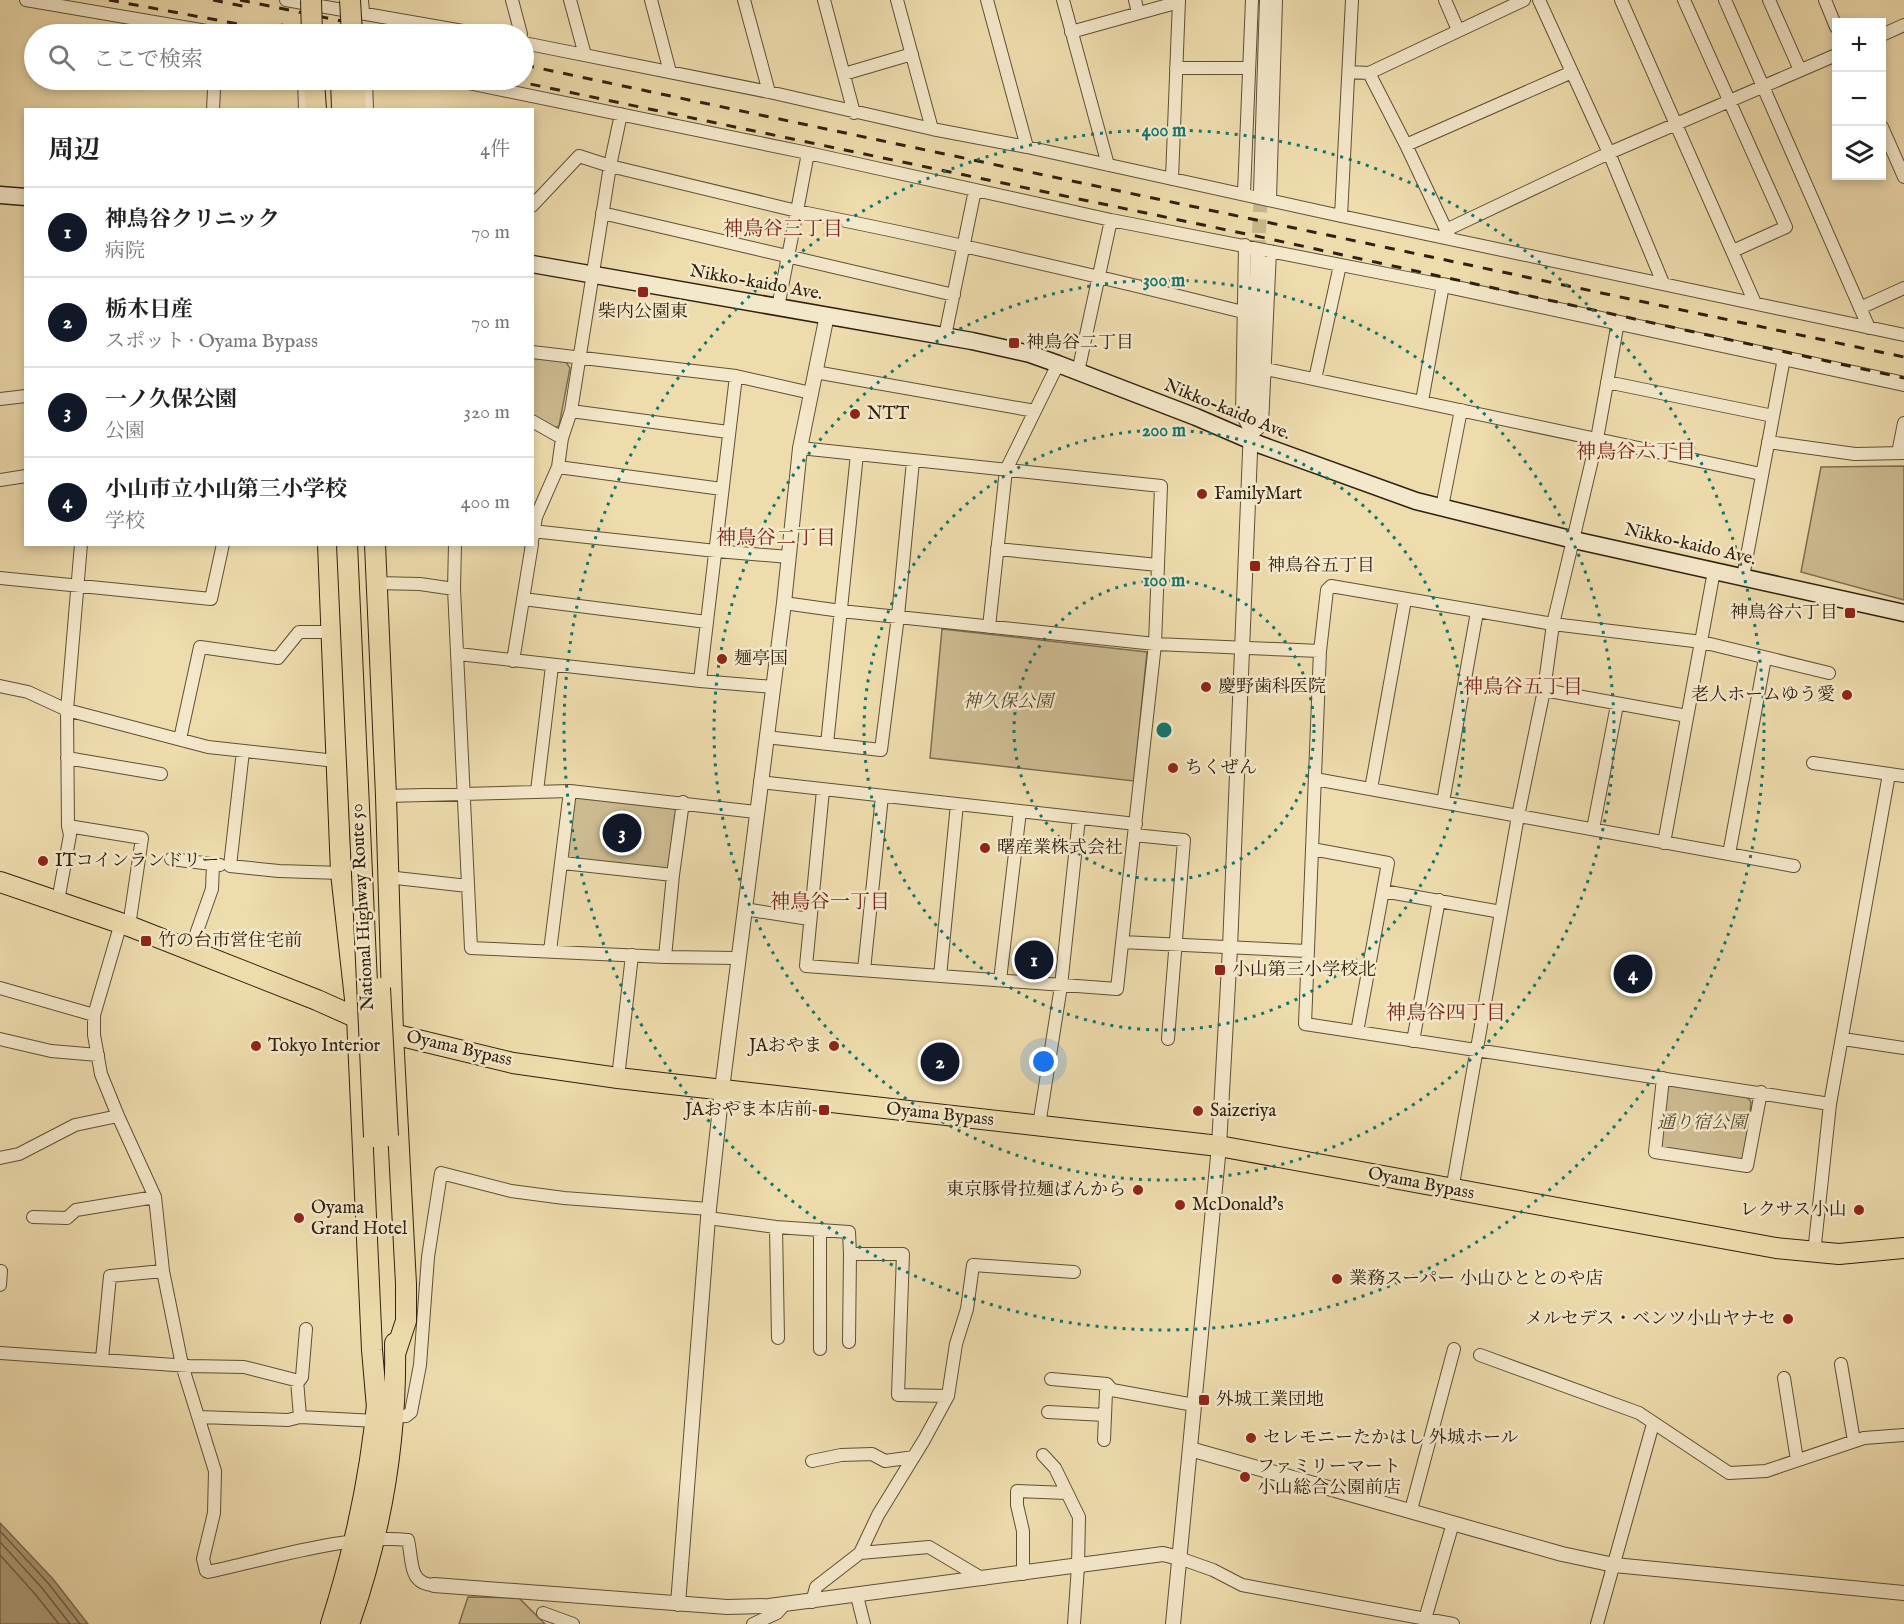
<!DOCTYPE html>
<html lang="ja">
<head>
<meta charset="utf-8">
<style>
	:root { --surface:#fff; --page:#f2f2f2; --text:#222; --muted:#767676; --line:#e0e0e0; --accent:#111827 }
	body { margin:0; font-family:"IM FELL English","Noto Serif JP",serif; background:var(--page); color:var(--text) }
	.controls { position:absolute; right:18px; top:18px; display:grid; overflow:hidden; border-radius:0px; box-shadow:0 3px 9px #0003 }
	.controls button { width:54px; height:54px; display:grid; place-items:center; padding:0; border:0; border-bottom:2px solid var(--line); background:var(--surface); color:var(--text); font:30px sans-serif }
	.you { position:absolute; left:1044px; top:1062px; width:21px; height:21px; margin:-15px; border:4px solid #fff; border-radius:50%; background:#1a73e8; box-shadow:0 0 0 9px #1a73e833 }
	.badge { display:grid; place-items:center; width:39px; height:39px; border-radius:50%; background:var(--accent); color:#fff; font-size:20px; font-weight:700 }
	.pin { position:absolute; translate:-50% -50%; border:3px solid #fff; box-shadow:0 2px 6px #0006 }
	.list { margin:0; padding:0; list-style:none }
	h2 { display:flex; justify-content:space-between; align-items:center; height:78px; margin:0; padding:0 24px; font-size:26px }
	h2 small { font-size:20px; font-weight:400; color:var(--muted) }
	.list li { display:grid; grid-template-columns:39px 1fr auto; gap:18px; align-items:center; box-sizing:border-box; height:90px; padding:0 24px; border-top:2px solid var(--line) }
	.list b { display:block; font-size:22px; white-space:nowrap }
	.list p { margin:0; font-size:20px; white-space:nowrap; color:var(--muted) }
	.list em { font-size:20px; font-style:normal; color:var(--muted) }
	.icon { flex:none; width:33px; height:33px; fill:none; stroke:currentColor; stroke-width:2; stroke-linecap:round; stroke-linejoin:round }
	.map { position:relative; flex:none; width:1904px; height:1624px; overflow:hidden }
	.search { position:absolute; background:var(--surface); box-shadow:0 3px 9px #0003; left:24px; top:24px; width:510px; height:66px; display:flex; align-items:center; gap:15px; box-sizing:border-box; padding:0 21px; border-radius:33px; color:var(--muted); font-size:22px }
	.panel { position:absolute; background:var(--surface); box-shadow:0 3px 9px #0003; left:24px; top:108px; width:510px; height:438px; border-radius:0px }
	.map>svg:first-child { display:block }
	.green { fill:#cebc92; stroke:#7e6e50; stroke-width:1.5 }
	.water { fill:#ad9c77; stroke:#7b6a4d; stroke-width:1.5 }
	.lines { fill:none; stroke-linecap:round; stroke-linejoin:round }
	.shore { stroke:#6e5e42; stroke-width:1.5 }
	.tertiary-tunnel { stroke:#c8b68d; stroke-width:14; stroke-dasharray:14 7; stroke-linecap:butt }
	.minor-casing { stroke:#5f4f36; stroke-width:14 }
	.tertiary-casing { stroke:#5f4f36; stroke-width:16 }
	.secondary-casing { stroke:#2f200e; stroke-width:19 }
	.trunk-casing { stroke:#2f200e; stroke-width:22 }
	.minor { stroke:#f4e8ca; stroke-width:12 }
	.tertiary { stroke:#f4e8ca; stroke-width:14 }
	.secondary { stroke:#f4e8ca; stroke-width:16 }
	.trunk { stroke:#eedcad; stroke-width:20 }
	.rail { stroke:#2f200e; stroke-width:3; stroke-dasharray:10 10; stroke-linecap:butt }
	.trunk-bridge-casing { stroke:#2f200e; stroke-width:22; stroke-linecap:butt }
	.trunk-bridge { stroke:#eedcad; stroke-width:20 }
	.ring { fill:none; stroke:#0f766e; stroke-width:3; stroke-dasharray:3 6 }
	.poi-dot { fill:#8f2418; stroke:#f4e8ca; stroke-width:2 }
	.labels { text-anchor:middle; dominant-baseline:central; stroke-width:5; stroke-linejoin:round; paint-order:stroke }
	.street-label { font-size:18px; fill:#2f200e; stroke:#f4e8ca }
	.poi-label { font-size:18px; fill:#2f200e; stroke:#f4e8ca; text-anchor:start }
	.park-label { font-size:18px; font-style:italic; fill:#57472f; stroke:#f4e8ca }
	.neighbourhood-label { font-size:20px; fill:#7a1f14; stroke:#f4e8ca }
	.centre { fill:#0f766e; stroke:#f4e8ca; stroke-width:3 }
	.ring-label { font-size:18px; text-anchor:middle; font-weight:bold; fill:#0f766e; stroke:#f4e8ca; stroke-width:5; stroke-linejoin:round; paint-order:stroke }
</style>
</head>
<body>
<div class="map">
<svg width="1904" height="1624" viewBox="0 0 1904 1624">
	<rect width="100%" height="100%" fill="#eedcad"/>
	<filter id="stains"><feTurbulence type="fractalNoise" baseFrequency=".00333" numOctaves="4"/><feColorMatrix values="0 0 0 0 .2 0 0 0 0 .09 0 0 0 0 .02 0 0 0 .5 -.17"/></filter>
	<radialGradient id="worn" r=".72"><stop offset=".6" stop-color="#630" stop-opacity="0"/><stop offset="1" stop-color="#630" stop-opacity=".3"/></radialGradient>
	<!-- green -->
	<path class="green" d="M 533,357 L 566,362 L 570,368 L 559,426 L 551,429 L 533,418 Z
		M 1904,466 L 1904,600 L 1801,572 L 1821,467 Z
		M 942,629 L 1147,652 L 1134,781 L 930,758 Z
		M 573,795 L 677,806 L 670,871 L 567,859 Z
		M 1670,1084 L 1746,1096 L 1751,1102 L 1745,1157 L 1740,1161 L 1657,1147 L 1664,1090 Z
		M 468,1597 L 519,1598 L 545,1624 L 459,1624 Z"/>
	<!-- water -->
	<path class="water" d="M 0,1523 L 53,1579 L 88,1624 L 0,1624 Z"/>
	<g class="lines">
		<!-- shore -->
		<path class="shore" d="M 0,1531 L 48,1583 L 80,1624
			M 0,1542 L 42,1588 L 70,1624
			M 0,1555 L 35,1594 L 59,1624"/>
		<!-- tertiary-tunnel -->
		<path class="tertiary-tunnel" d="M 1258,254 L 1261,192"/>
		<!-- minor casing -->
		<g class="minor-casing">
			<path id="minor" d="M 26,0 L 224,34
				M 286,0 L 480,34
				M 362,0 L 363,12
				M 512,0 L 521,34
				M 570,0 L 585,55
				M 651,0 L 670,72
				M 744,0 L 769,92
				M 824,0 L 854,113
				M 897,0 L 932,129
				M 987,0 L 1027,147
				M 1063,0 L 1108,165
				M 1135,0 L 1138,13
				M 1445,0 L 1458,30
				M 1539,0 L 1609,153 L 1663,283
				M 1621,0 L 1755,303
				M 1684,0 L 1786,227 L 1733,251
				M 1725,0 L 1869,328
				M 1769,0 L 1800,70
				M 1825,0 L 1836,27
				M 1071,32 L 1179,2
				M 131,34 L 168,28
				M 1882,35 L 1904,25
				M 524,43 L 769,92 L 932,129 L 1027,147 L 1341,216 L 1352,0
				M 1176,68 L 1249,68
				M 1349,72 L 1369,73 L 1524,0
				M 1369,73 L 1406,145 L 1449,236
				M 844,74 L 912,54
				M 304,80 L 305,110
				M 366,80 L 367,110
				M 454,80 L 808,153 L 1111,220 L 1443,285 L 1422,401
				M 213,110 L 214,89 L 218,80
				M 1882,127 L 1904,177
				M 1406,145 L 1572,72
				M 1172,179 L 1179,0
				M 1244,193 L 1252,0
				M 1270,199 L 1276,0
				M 532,206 L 579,156 L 610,166 L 797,211 L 808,153
				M 602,213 L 954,295
				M 1341,216 L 1904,335
				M 1446,230 L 1609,153 L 1836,55
				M 1245,245 L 1242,414 L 1252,434 L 1262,425 L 1270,251
				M 778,307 L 797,211 C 947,241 1095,275 1243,312
				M 1860,308 L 1904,288
				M 945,336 L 975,190
				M 532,352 L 736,376 L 811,393
				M 1266,369 L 1761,474
				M 815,372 L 1035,411
				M 1078,372 L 1111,220
				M 1315,379 L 1340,265
				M 1607,382 L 1773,416
				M 0,399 L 26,396
				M 571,411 L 728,432
				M 532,421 L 562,438
				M 1768,442 L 1855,454 L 1904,453
				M 800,448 L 1161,486 L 1155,644 L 1117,989 L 806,966 L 823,790
				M 1898,453 L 1904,423
				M 558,467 L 722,489
				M 0,480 L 26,476
				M 1442,507 L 1461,410
				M 532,531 L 716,551 L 789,557
				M 532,541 L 536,517 L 558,467 L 562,438 L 571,411 L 610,166 L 621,114
				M 455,544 L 454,589 L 471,948 L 665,957 L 737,958
				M 997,549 L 1158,565
				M 1743,577 L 1784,358
				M 0,578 L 211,599 L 223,544
				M 376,583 L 420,584 L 454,589
				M 523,599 L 707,622
				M 784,603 L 841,611 L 1155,644 L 1320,651
				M 989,627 L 1006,470 L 1058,364
				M 458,654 L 700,681 L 773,687
				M 513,661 L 532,544
				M 1829,673 L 1702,642 L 1553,624 L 1331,586 L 1327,590 L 1320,651 L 1305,1024 L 1830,1104
				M 700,681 L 736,376
				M 0,686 L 28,692 L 67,710 L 208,747 L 336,761
				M 1544,690 L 1687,716
				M 766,737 L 881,750 L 898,616 L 913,461
				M 180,739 L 200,647 L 278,658 L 299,632 L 330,632
				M 827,744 L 857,454
				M 243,751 L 230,866 L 279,871 L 341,873
				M 67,758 L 161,774
				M 1813,763 L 1904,776
				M 1315,779 L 1794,866
				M 760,782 L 1136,824
				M 1371,789 L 1405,600
				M 537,791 L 552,666
				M 386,796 L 570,791 L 756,812
				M 1443,802 L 1477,612
				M 68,826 L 142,838 L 129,926
				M 1593,829 L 1617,705
				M 1134,835 L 1184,840 L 1168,1039
				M 1664,843 L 1714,571
				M 1312,849 L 1388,863 L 1357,1032
				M 1729,854 L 1765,658
				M 171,859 L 220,865
				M 563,863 L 673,875
				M 387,877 L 468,886
				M 1383,891 L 1501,912
				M 58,901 L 70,835 L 68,826 L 67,710 L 81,544
				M 744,909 L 809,919
				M 121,923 L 94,1015 L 94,1035 L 101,1074 L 118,1116 L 155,1197 L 163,1271 L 182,1365 L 215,1471 L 214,1513 L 203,1559 L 206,1571 L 208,1572 C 270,1559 346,1534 408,1540 C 413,1561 408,1584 434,1585
				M 1122,942 L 1307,951
				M 190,951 L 212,889 L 213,864
				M 550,951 L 570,791
				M 665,957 L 673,875 L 683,802
				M 864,970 L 882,796
				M 940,976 L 957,804
				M 1000,980 L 1020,811
				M 0,988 L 94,1015
				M 0,1039 L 51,1051 L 98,1055
				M 1843,1039 L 1904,1048
				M 1413,1041 L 1439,900
				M 618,1078 L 632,955
				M 1663,1078 L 1655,1152 L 1747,1166 L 1761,1092
				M 1039,1125 L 1061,986 L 1079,818
				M 0,1158 L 19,1154 L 75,1125 L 118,1116
				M 1452,1190 L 1518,816 L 1544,690 L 1553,624 L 1597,439 L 1618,322
				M 33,1217 L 67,1218 L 76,1210 L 155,1197
				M 708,1218 L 776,1227 L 849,1232 L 850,1254 L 903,1254 L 898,1395 L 948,1396
				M 776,1227 L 778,1338
				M 1814,1253 L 1830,1104 L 1889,774
				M 0,1285 L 1,1271
				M 849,1342 L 850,1254
				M 820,1349 L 820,1231
				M 0,1353 L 189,1366 L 244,1367 L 299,1381 L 302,1377 L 306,1329
				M 1480,1355 L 1639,1413 L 1729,1473 L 1766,1471 L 1864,1438 L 1904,1435
				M 102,1359 L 110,1276 L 163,1271
				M 1841,1364 L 1854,1441
				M 1784,1378 L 1797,1460
				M 1051,1379 L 1107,1384 L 1112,1390
				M 297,1380 L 300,1417
				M 1048,1412 L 1105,1415
				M 199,1417 L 288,1420 L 300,1417 L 376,1421
				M 392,1417 L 406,1416 L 411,1412 L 420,1365 L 428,1257 L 441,1173 L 511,1191 L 564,1198 L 709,1209
				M 1104,1440 L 1106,1392 L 1112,1390 L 1194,1405
				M 1043,1455 L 1055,1468 L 1079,1517 L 1078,1566 L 1074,1624
				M 812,1461 L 841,1455 L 872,1454 L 885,1461 L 914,1457
				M 1411,1510 L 1454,1349
				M 860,1553 L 929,1547 L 983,1579
				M 1179,1558 L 1213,1570 L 1242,1585 L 1453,1624
				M 1023,1574 L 1023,1531 L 1017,1505 L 1017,1491 L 1067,1493
				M 857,1596 L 864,1624
				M 812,1602 L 816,1587 L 860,1553 L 878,1515 L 924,1440 L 948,1396 L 956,1344 L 967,1309 L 973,1265 L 1074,1272
				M 543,1613 L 573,1624
				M 1425,1619 L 1453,1523
				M 753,1624 L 777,1613 L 784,1605
				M 1597,1624 L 1653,1424"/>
		</g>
		<!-- tertiary casing -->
		<g class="tertiary-casing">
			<path id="tertiary" d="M 1261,192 L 1267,0
				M 1443,285 L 1904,384
				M 1190,1449 L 1562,1554 L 1614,1565 L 1904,1593
				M 434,1585 L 727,1607 L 769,1606 L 1163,1554 L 1179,1558
				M 678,1604 L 708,1218 L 722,1089 L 784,603 L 800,448 L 827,315
				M 1173,1624 L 1219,1146 L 1230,948 L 1258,254"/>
		</g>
		<!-- secondary casing -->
		<g class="secondary-casing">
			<path id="secondary" d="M 0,195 L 26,197
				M 532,264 L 972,341 L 1030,354 L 1058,364 L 1196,417 L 1261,445 L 1416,501 L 1574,540 L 1904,613"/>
		</g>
		<!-- trunk casing -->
		<g class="trunk-casing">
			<path id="trunk" d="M 314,80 L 316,110
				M 341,80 L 342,110
				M 354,80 L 356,110
				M 328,544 L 341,873 L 357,1017 L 372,1350 L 377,1408
				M 375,544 L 386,796 L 393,1034 L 406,1284 L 406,1321 L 395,1354
				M 0,882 L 129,926 L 317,1000 L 393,1034 L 513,1063 L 618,1078 L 1219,1146 L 1776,1248 L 1839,1254 L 1904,1248
				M 331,1624 C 355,1549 371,1474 378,1395
				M 349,1624 C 381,1534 397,1438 395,1343"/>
		</g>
		<!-- minor -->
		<use href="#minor" class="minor"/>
		<!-- tertiary -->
		<use href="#tertiary" class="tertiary"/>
		<!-- secondary -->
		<use href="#secondary" class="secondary"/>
		<!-- trunk -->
		<use href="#trunk" class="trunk"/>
		<!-- rail -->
		<path class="rail" d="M 109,0 L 292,34
			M 213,0 L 247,7
			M 240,0 L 405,34
			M 281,25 L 326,34
			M 524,65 L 1904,357
			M 511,80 L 1270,239 L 1904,378"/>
		<!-- trunk-bridge casing -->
		<g class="trunk-bridge-casing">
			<path id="trunk-bridge" d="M 311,0 L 312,34
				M 350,0 L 352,34
				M 347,544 L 374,1137
				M 380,988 L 388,1136"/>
		</g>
		<!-- trunk-bridge -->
		<use href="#trunk-bridge" class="trunk-bridge"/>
	</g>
	<!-- distance rings -->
	<g class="ring">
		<circle cx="1164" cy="730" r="150"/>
		<circle cx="1164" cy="730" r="300"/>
		<circle cx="1164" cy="730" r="450"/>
		<circle cx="1164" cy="730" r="600"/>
	</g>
	<!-- markers -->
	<g class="poi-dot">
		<rect x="637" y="286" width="12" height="12" rx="3"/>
		<rect x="1008" y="337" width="12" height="12" rx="3"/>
		<circle cx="855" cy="414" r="6"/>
		<circle cx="1202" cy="494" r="6"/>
		<rect x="1249" y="560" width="12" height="12" rx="3"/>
		<rect x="1844" y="607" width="12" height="12" rx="3"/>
		<circle cx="722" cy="659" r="6"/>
		<circle cx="1206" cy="687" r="6"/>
		<circle cx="1847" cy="695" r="6"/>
		<circle cx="1173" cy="768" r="6"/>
		<circle cx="985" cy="848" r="6"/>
		<circle cx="43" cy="861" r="6"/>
		<rect x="140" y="935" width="12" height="12" rx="3"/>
		<rect x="1214" y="964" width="12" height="12" rx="3"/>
		<circle cx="256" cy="1046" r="6"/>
		<circle cx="834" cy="1046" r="6"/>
		<rect x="818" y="1104" width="12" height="12" rx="3"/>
		<circle cx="1198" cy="1111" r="6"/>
		<circle cx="1138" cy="1190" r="6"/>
		<circle cx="1180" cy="1205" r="6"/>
		<circle cx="1859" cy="1210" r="6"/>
		<circle cx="299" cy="1218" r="6"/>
		<circle cx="1337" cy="1279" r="6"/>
		<circle cx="1788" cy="1319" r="6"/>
		<rect x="1198" y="1394" width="12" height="12" rx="3"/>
		<circle cx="1251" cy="1438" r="6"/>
		<circle cx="1245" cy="1477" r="6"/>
	</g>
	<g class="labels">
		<!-- street labels -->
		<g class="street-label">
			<text transform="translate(756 283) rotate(10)">Nikko-kaido Ave.</text>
			<text transform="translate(1227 410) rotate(22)">Nikko-kaido Ave.</text>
			<text transform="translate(1690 545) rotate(13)">Nikko-kaido Ave.</text>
			<text transform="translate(363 907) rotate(-93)">National Highway Route 50</text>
			<text transform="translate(459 1049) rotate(13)">Oyama Bypass</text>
			<text transform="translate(940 1115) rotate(6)">Oyama Bypass</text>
			<text transform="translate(1421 1184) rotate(11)">Oyama Bypass</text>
		</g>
		<!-- poi labels -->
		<g class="poi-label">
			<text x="643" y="312" text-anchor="middle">柴内公園東</text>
			<text x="1026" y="343">神鳥谷二丁目</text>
			<text x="867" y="414">NTT</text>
			<text x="1214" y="494">FamilyMart</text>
			<text x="1267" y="566">神鳥谷五丁目</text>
			<text x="1838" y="613" text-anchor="end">神鳥谷六丁目</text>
			<text x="734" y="659">麺亭国</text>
			<text x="1218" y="687">慶野歯科医院</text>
			<text x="1835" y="695" text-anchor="end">老人ホームゆう愛</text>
			<text x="1185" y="768">ちくぜん</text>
			<text x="997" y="848">曙産業株式会社</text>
			<text x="55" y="861">ITコインランドリー</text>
			<text x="158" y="941">竹の台市営住宅前</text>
			<text x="1232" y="970">小山第三小学校北</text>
			<text x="268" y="1046">Tokyo Interior</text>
			<text x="822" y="1046" text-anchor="end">JAおやま</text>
			<text x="812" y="1110" text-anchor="end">JAおやま本店前</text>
			<text x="1210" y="1111">Saizeriya</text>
			<text x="1126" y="1190" text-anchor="end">東京豚骨拉麺ばんから</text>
			<text x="1192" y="1205">McDonald's</text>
			<text x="311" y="1208">Oyama<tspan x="311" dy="21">Grand Hotel</tspan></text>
			<text x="1847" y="1210" text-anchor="end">レクサス小山</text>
			<text x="1349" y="1279">業務スーパー 小山ひととのや店</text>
			<text x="1776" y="1319" text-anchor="end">メルセデス・ベンツ小山ヤナセ</text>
			<text x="1216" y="1400">外城工業団地</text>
			<text x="1263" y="1438">セレモニーたかはし 外城ホール</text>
			<text x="1257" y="1467">ファミリーマート<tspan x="1257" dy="21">小山総合公園前店</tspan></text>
		</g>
		<!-- park labels -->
		<g class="park-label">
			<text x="1008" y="702">神久保公園</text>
			<text x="1702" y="1123">通り宿公園</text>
		</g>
		<!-- neighbourhood labels -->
		<g class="neighbourhood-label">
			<text x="783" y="229">神鳥谷三丁目</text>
			<text x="1636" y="452">神鳥谷六丁目</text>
			<text x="776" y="538">神鳥谷二丁目</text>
			<text x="1523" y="687">神鳥谷五丁目</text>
			<text x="830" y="902">神鳥谷一丁目</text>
			<text x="1446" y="1013">神鳥谷四丁目</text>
		</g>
	</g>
	<circle cx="1164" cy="730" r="9" class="centre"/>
	<g class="ring-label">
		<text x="1164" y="136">400 m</text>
		<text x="1164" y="286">300 m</text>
		<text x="1164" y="436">200 m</text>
		<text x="1164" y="586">100 m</text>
	</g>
	<rect width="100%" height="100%" filter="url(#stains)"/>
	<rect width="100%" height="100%" fill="url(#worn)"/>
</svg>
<div class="controls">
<button>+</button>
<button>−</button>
<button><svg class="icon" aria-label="layers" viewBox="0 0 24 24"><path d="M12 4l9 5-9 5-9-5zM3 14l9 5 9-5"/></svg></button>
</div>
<div class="you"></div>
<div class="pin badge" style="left:1034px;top:960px">1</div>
<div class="pin badge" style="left:940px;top:1062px">2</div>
<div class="pin badge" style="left:622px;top:833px">3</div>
<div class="pin badge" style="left:1633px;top:974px">4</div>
<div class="search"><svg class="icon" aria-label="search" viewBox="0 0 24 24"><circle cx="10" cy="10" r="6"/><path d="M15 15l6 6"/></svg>ここで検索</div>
<section class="panel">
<h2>周辺<small>4件</small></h2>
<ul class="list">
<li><span class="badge">1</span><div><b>神鳥谷クリニック</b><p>病院</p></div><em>70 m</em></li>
<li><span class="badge">2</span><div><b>栃木日産</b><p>スポット · Oyama Bypass</p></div><em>70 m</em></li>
<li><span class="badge">3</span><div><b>一ノ久保公園</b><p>公園</p></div><em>320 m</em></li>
<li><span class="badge">4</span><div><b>小山市立小山第三小学校</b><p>学校</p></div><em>400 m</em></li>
</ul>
</section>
</div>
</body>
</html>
